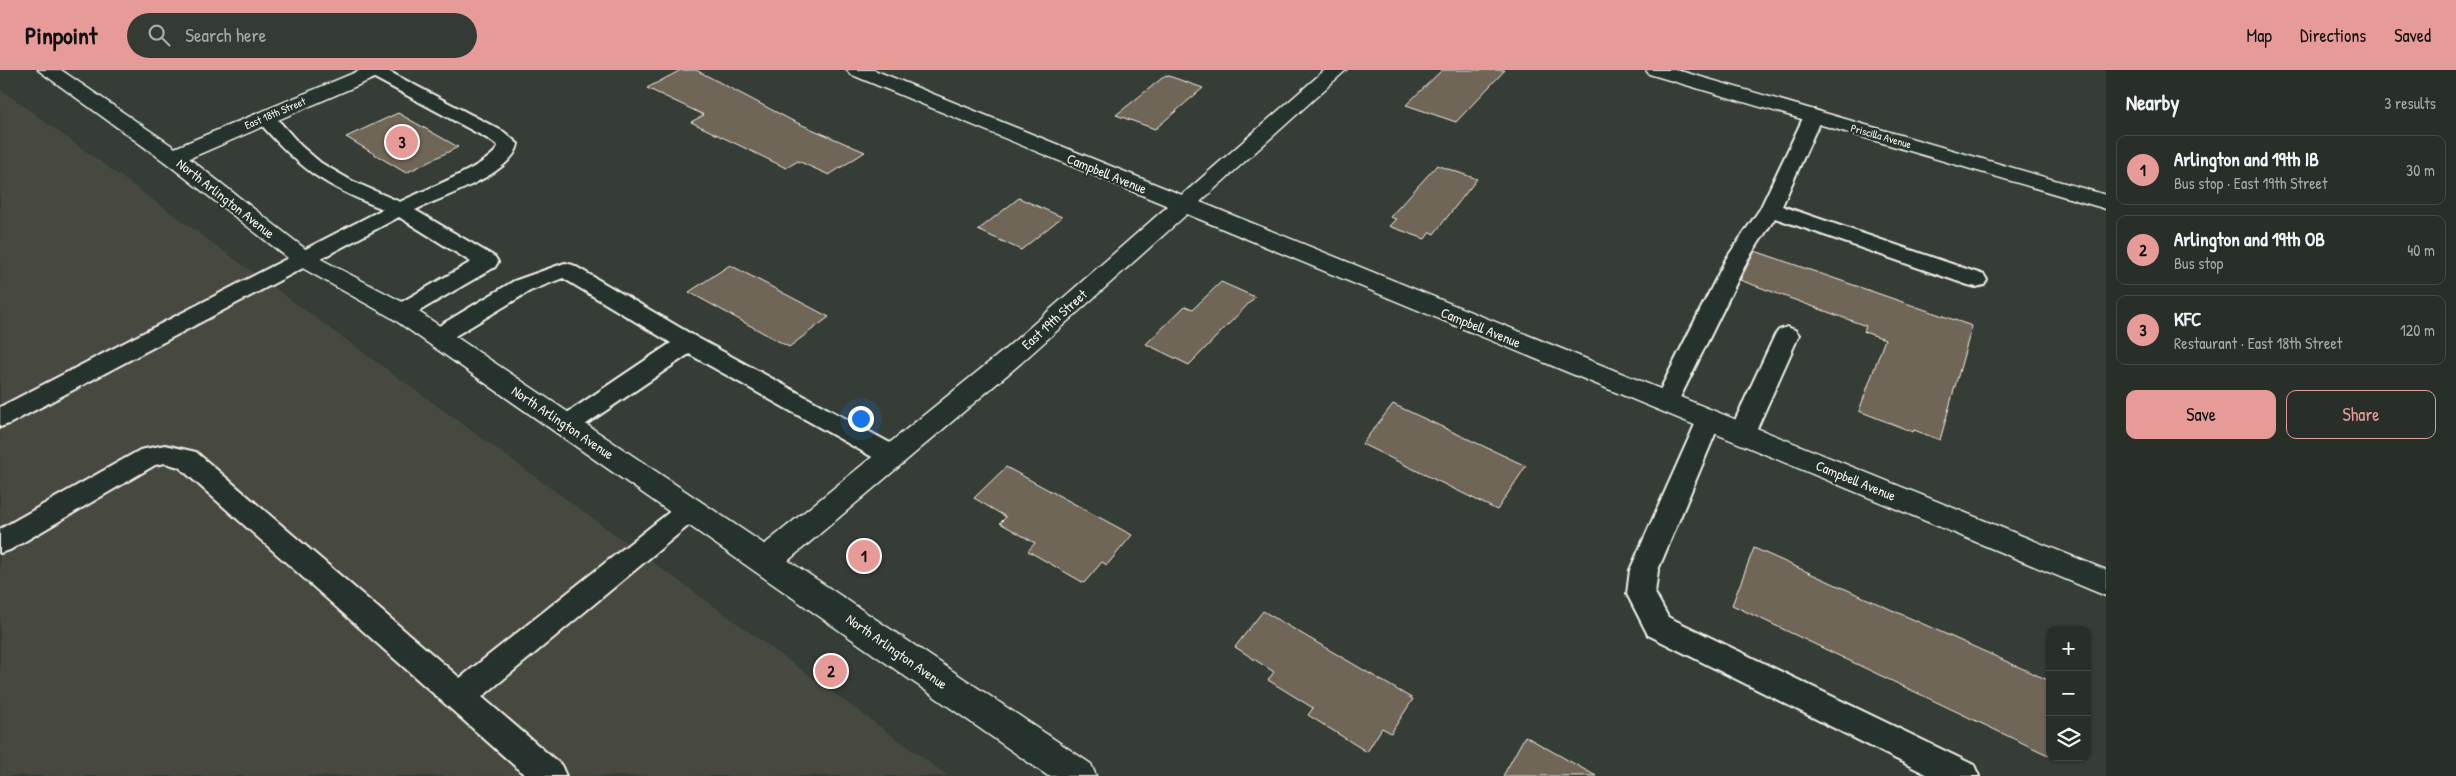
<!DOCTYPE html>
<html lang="en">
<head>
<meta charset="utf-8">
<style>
	:root { --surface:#282e28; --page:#343a34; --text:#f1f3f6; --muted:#a5a8a8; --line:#444a45; --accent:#e69b98 }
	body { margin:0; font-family:"Patrick Hand",sans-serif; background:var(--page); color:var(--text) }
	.controls { position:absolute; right:15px; bottom:15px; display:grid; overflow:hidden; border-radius:10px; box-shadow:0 1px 4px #0004 }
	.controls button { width:45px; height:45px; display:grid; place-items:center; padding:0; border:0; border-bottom:1px solid var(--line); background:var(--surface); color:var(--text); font:25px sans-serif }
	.you { position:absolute; left:860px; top:348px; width:18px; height:18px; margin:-12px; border:4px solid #fff; border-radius:50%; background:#1a73e8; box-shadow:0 0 0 8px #1a73e833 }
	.badge { display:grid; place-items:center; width:32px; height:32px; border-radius:50%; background:var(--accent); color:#111; font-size:16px; font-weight:700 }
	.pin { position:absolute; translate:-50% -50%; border:2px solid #fff; box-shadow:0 1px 5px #0006 }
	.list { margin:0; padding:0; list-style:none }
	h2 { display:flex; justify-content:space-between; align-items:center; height:65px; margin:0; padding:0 20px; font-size:21px }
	h2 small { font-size:16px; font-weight:400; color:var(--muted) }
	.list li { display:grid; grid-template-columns:32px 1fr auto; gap:15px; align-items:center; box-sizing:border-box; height:70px; margin:0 10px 10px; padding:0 10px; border:1px solid var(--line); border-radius:10px }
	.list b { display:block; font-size:19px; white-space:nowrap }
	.list p { margin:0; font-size:16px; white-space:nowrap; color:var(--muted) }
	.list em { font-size:16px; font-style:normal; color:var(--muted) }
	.actions { display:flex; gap:10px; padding:15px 20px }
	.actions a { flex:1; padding:11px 0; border:1px solid var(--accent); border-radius:10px; text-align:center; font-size:18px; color:var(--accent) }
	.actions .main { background:var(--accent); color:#111 }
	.icon { flex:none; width:28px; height:28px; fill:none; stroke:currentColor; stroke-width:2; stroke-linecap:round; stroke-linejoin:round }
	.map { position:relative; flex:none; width:2106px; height:706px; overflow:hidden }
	header { display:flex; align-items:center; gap:30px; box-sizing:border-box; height:70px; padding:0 25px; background:var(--accent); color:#111 }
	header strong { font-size:24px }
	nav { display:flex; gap:28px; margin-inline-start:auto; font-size:18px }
	.search { width:350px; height:45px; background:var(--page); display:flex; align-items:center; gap:12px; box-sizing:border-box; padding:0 18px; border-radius:28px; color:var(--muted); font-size:19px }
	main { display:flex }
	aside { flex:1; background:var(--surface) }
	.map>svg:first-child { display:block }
	.built { fill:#474940 }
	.building { fill:#706658; stroke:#f4f1e8 }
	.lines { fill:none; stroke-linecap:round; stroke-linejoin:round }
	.lane-casing { stroke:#f4f1e8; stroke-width:4 }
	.street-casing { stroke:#f4f1e8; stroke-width:3 }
	.secondary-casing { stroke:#f4f1e8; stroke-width:3 }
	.lane { fill:#26332d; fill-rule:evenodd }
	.street { fill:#26332d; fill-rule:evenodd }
	.secondary { fill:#26332d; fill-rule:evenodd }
	.labels { text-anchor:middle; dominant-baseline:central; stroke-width:4.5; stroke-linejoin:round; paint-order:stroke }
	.far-street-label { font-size:11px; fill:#f4f1e8; stroke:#26332d }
	.street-label { font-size:14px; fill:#f4f1e8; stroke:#26332d }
</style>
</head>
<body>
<header>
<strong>Pinpoint</strong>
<div class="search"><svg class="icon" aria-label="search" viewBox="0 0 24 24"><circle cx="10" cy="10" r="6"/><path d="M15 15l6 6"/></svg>Search here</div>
<nav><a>Map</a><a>Directions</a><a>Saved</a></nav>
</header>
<main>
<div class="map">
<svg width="2106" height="706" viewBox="0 0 2106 706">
	<rect width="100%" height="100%" fill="#353d36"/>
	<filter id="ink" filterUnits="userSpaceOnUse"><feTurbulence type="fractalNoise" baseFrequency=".02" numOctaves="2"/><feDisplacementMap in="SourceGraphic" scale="10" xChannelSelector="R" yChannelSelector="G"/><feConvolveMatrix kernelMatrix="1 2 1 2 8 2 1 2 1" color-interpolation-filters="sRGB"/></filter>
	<g filter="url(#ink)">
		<!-- built -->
		<path class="built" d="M 0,19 L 948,706 L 0,706 Z"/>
		<!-- building -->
		<path class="building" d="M 681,0 L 696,0 L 793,51 L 865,82 L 829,105 L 798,91 L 786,98 L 691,52 L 704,45 L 647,18 Z
			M 1442,0 L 1505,0 L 1456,52 L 1406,35 Z
			M 1166,5 L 1203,18 L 1155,59 L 1116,45 Z
			M 398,43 L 458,77 L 406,103 L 346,67 Z
			M 1437,95 L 1477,109 L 1434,164 L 1430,162 L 1425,169 L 1389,156 L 1396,149 L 1390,147 Z
			M 1019,128 L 1062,147 L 1021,180 L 978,160 Z
			M 1755,181 L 1972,256 L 1940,370 L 1914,360 L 1913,362 L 1859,341 L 1885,269 L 1864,262 L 1866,256 L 1740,210 Z
			M 730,195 L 829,247 L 789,277 L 689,222 Z
			M 1221,212 L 1255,227 L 1189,295 L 1146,274 L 1185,236 L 1193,239 Z
			M 1393,334 L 1526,396 L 1497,440 L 1362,374 Z
			M 1006,397 L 1132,465 L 1107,495 L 1102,492 L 1084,513 L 1028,481 L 1035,473 L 1000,453 L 1006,447 L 974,428 Z
			M 1754,478 L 2050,611 L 2050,686 L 1732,535 Z
			M 1263,541 L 1413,629 L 1391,663 L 1382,658 L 1367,682 L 1308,645 L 1313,638 L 1268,610 L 1274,602 L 1235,577 Z
			M 1525,666 L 1596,706 L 1503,706 Z"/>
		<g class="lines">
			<!-- lane casing -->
			<g class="lane-casing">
				<path id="lane" d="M 367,0 L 386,0 L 504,62 L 518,74 C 513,104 441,127 415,140 L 495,187 L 498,192 L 495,197 L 409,247 L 401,249 L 393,247 L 390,242 L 393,237 L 471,192 L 399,147 L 9,354 L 0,357 L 0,337 L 383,139 C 323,115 301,100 258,51 L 256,47 L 258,43 L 272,43 L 301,76 L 321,93 L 352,111 L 400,132 C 419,122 494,94 498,76 L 490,70 L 369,5 Z
					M 1813,40 L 1820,42 L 1822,46 L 1782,136 L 1984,205 L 1987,210 L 1984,215 L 1976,217 L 1968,215 L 1775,148 L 1748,189 L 1675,338 L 1666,341 L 1657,338 L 1654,332 L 1726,189 L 1760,139 L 1804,46 L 1806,42 Z
					M 565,193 L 573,195 L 696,267 L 901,379 L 905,386 L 901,393 L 892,396 L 883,393 L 689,284 L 576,361 L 567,364 L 558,361 L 554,355 L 558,349 L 671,273 L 563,208 L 530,221 L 445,272 L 437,275 L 429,272 L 425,267 L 429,262 L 514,211 Z
					M 1787,257 L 1795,260 L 1799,265 L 1755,363 L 1751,369 L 1742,372 L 1733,369 L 1729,363 L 1775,265 L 1779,260 Z
					M 1709,341 L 1718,344 L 1721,350 L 1658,500 L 1655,523 L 1668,547 L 1974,695 L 1979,706 L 1930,706 L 1648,565 L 1627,524 L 1630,500 L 1697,350 L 1700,344 Z
					M 165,375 L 196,382 L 460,608 L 682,432 L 691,429 L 700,432 L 704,439 L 700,446 L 482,627 L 561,695 L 566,706 L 526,706 L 179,397 L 165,393 L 155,395 L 10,480 L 0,483 L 0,459 L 140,380 Z"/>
			</g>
			<!-- street casing -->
			<g class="street-casing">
				<path id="street" d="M 361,0 L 387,0 L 384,4 L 181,92 L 173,93 L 165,92 L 162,87 L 165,82 Z
					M 847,0 L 874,0 L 1182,125 L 1325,0 L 1346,0 L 1200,132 L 2106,500 L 2106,526 L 1187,144 L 1021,293 L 777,500 L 766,503 L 755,500 L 751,491 L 755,482 L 1003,281 L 1168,136 L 850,4 Z
					M 1646,0 L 1677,0 L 2106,125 L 2106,139 L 1649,4 Z"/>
			</g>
			<!-- secondary casing -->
			<g class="secondary-casing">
				<path id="secondary" d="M 38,0 L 61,0 L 181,82 L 313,185 L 410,236 L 1091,694 L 1096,706 L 1048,706 L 392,248 L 297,195 L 165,92 Z"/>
			</g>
			<!-- lane -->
			<use href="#lane" class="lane"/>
			<!-- street -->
			<use href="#street" class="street"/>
			<!-- secondary -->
			<use href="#secondary" class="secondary"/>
		</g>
	</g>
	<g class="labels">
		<!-- far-street labels -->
		<g class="far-street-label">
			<text transform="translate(275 43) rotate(-23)">East 18th Street</text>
			<text transform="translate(1881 66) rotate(16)">Priscilla Avenue</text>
		</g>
		<!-- street labels -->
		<g class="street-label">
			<text transform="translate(1107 103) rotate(22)">Campbell Avenue</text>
			<text transform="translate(226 128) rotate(38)">North Arlington Avenue</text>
			<text transform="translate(1054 249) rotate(-42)">East 19th Street</text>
			<text transform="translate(1481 257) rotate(22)">Campbell Avenue</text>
			<text transform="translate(563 352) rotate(34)">North Arlington Avenue</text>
			<text transform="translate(1856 410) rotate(22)">Campbell Avenue</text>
			<text transform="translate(897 581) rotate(35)">North Arlington Avenue</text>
		</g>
	</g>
</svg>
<div class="controls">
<button>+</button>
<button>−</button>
<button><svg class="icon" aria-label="layers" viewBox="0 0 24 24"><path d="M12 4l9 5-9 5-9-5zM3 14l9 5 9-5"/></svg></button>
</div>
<div class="you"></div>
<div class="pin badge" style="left:864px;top:486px">1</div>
<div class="pin badge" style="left:831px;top:601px">2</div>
<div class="pin badge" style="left:402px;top:72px">3</div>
</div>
<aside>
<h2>Nearby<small>3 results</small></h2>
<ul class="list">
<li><span class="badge">1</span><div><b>Arlington and 19th IB</b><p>Bus stop · East 19th Street</p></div><em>30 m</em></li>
<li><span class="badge">2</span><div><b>Arlington and 19th OB</b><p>Bus stop</p></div><em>40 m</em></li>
<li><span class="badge">3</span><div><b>KFC</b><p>Restaurant · East 18th Street</p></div><em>120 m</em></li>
</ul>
<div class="actions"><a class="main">Save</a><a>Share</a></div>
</aside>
</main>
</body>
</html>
